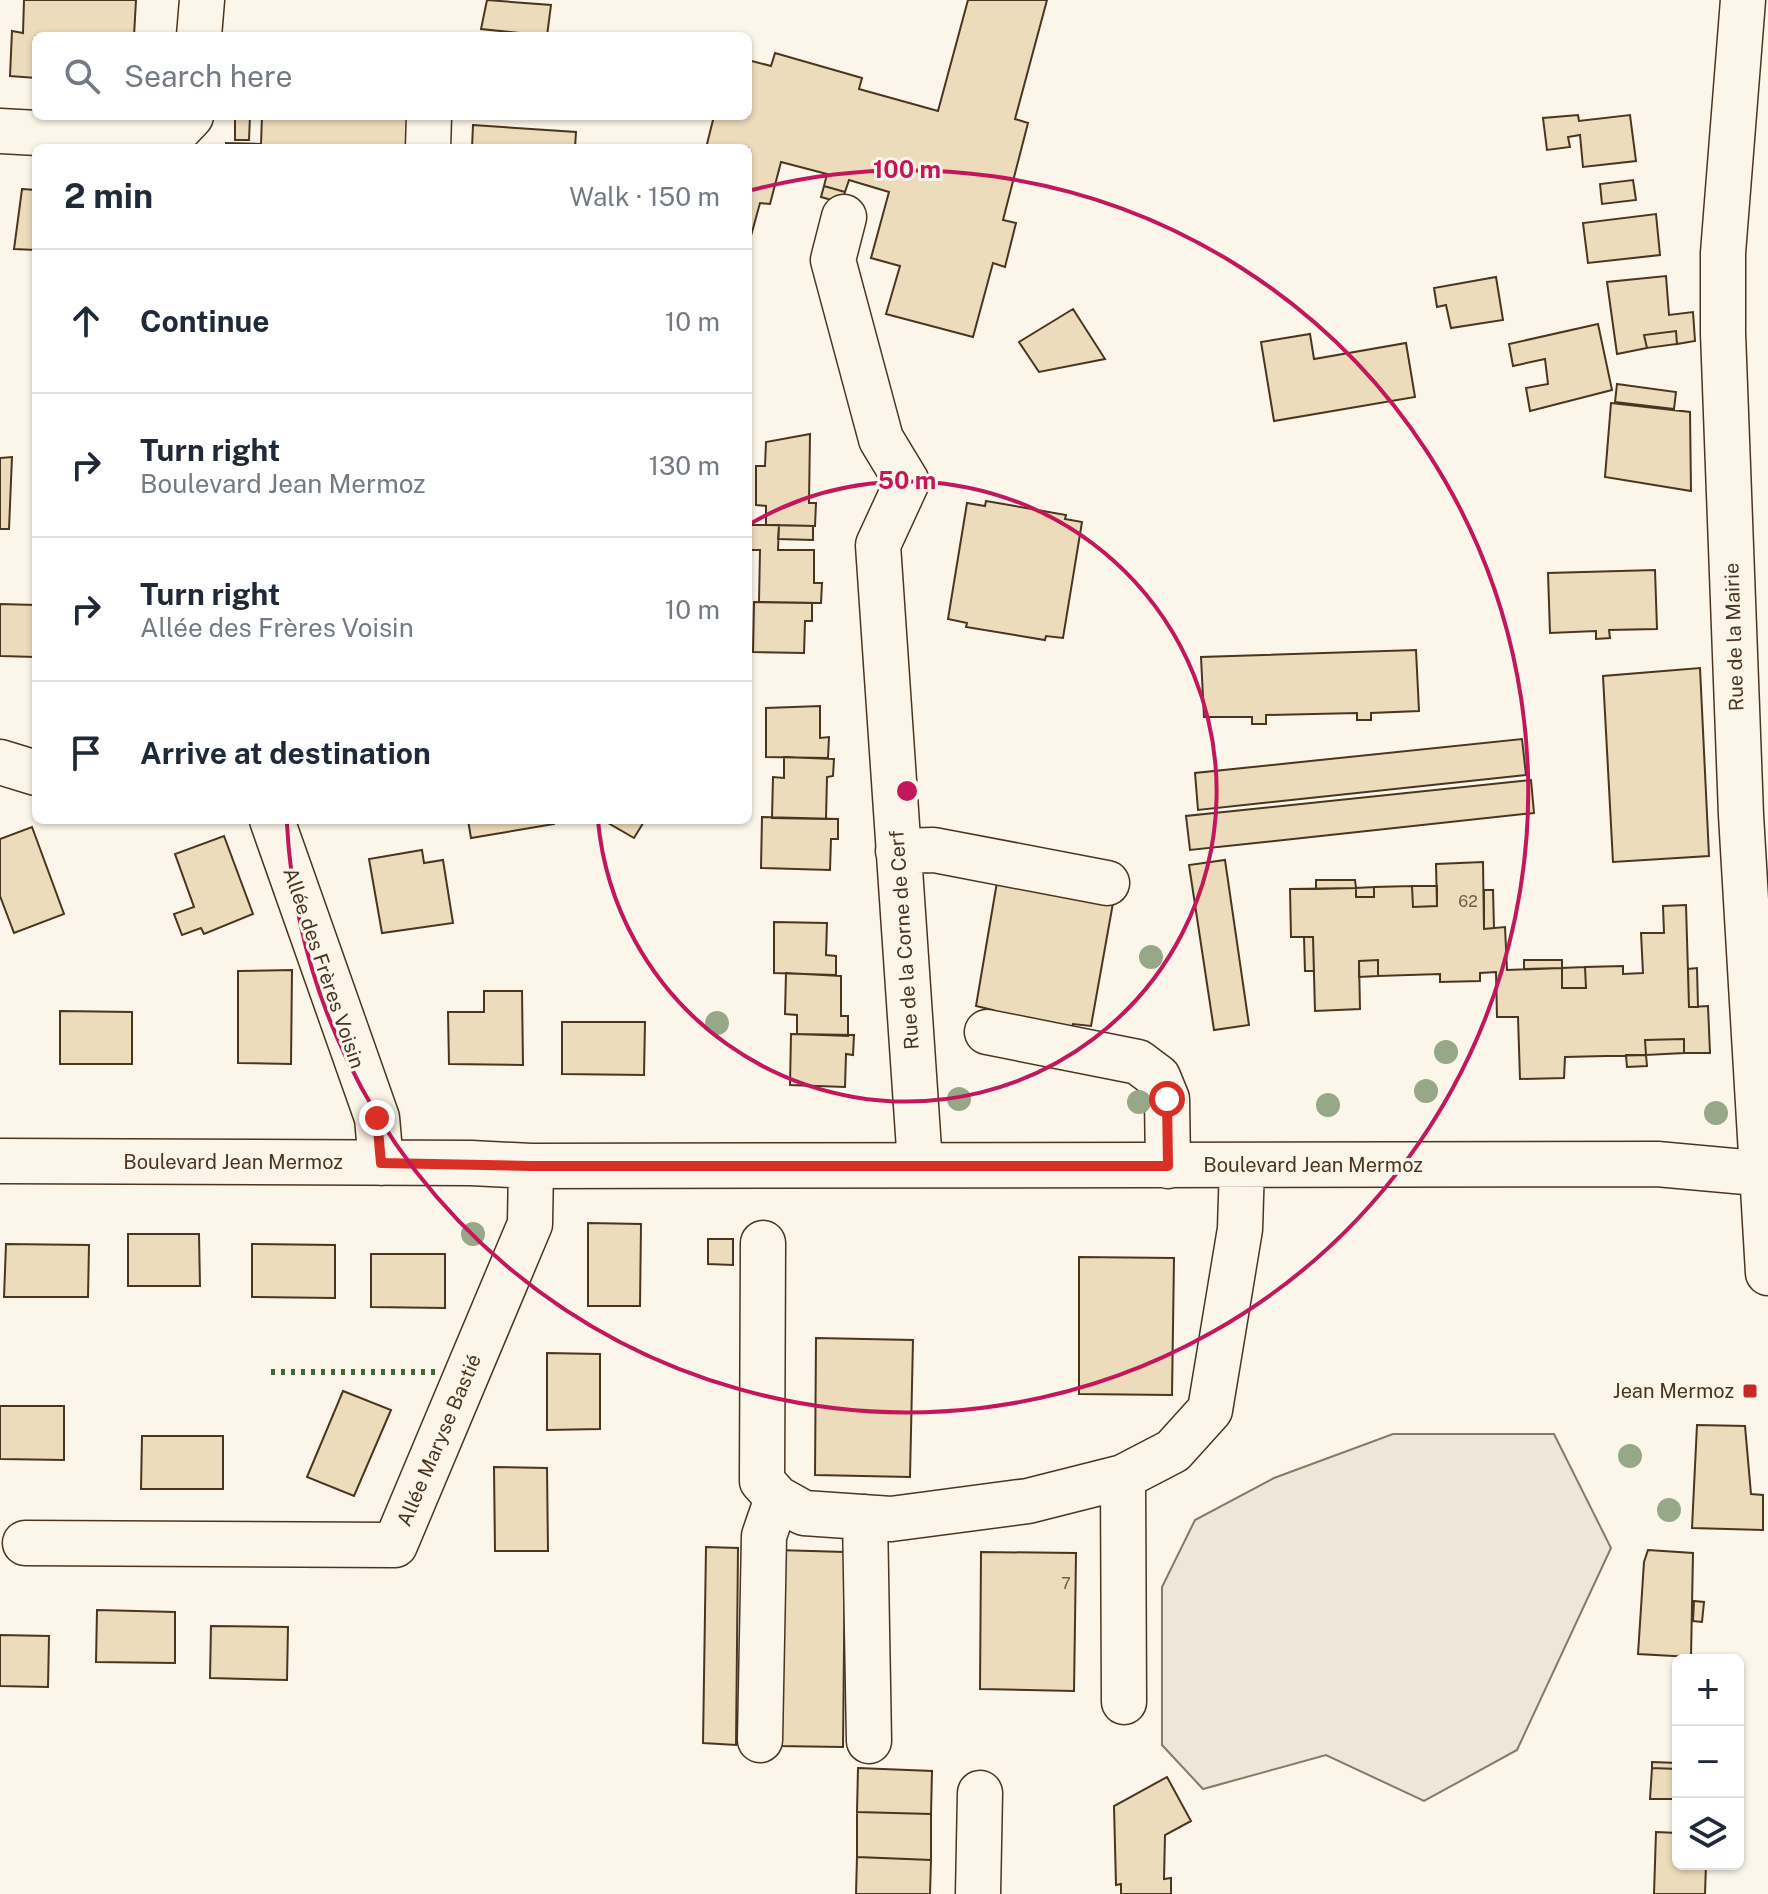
<!DOCTYPE html>
<html lang="en">
<head>
<meta charset="utf-8">
<style>
	:root { --surface:#fff; --page:#f6f6f7; --text:#1f2937; --muted:#747a83; --line:#e0e1e3 }
	body { margin:0; font-family:"Public Sans",sans-serif; background:var(--page); color:var(--text) }
	.controls { position:absolute; right:24px; bottom:24px; display:grid; overflow:hidden; border-radius:12px; box-shadow:0 2px 6px #0004 }
	.controls button { width:72px; height:72px; display:grid; place-items:center; padding:0; border:0; border-bottom:2px solid var(--line); background:var(--surface); color:var(--text); font:40px sans-serif }
	.stop { position:absolute; width:24px; height:24px; margin:-18px; border:6px solid #d93025; border-radius:50%; background:#fff }
	.stop.end { background:#d93025; border-color:#fff; box-shadow:0 2px 8px #0008 }
	.list { margin:0; padding:0; list-style:none }
	h2 { display:flex; justify-content:space-between; align-items:center; height:104px; margin:0; padding:0 32px; font-size:34px }
	h2 small { font-size:26px; font-weight:400; color:var(--muted) }
	.list li { display:grid; grid-template-columns:52px 1fr auto; gap:24px; align-items:center; box-sizing:border-box; height:144px; padding:0 32px; border-top:2px solid var(--line) }
	.list b { display:block; font-size:30px; white-space:nowrap }
	.list p { margin:0; font-size:26px; white-space:nowrap; color:var(--muted) }
	.list em { font-size:26px; font-style:normal; color:var(--muted) }
	.icon { flex:none; width:44px; height:44px; fill:none; stroke:currentColor; stroke-width:2; stroke-linecap:round; stroke-linejoin:round }
	.map { position:relative; flex:none; width:1768px; height:1894px; overflow:hidden }
	.search { position:absolute; background:var(--surface); box-shadow:0 2px 6px #0004; left:32px; top:32px; width:720px; height:88px; display:flex; align-items:center; gap:20px; box-sizing:border-box; padding:0 28px; border-radius:12px; color:var(--muted); font-size:30px }
	.panel { position:absolute; background:var(--surface); box-shadow:0 2px 6px #0004; left:32px; top:144px; width:720px; height:680px; border-radius:12px }
	.map>svg:first-child { display:block }
	.green { fill:#ede6d9; stroke:#887966; stroke-width:2 }
	.building { fill:#ecdcbc; stroke:#4a3520; stroke-width:2 }
	.lines { fill:none; stroke-linecap:round; stroke-linejoin:round }
	.minor-casing { stroke:#4a3520; stroke-width:47 }
	.minor { stroke:#fbf6e9; stroke-width:44 }
	.hedge { stroke:#436837; stroke-width:6; stroke-dasharray:4 6; stroke-linecap:butt }
	.tree { fill:#96a887 }
	.route { stroke:#d93025; stroke-width:10 }
	.ring { fill:none; stroke:#c2185b; stroke-width:4 }
	.poi-dot { fill:#c62828; stroke:#fbf6e9; stroke-width:3 }
	.labels { text-anchor:middle; dominant-baseline:central; stroke-width:6; stroke-linejoin:round; paint-order:stroke }
	.number-label { font-size:16px; fill:#725f47 }
	.street-label { font-size:20px; fill:#4a3520; stroke:#fbf6e9 }
	.poi-label { font-size:20px; fill:#4a3520; stroke:#fbf6e9; text-anchor:end }
	.centre { fill:#c2185b; stroke:#fbf6e9; stroke-width:4 }
	.ring-label { font-size:24px; text-anchor:middle; font-weight:bold; fill:#c2185b; stroke:#fbf6e9; stroke-width:6; stroke-linejoin:round; paint-order:stroke }
</style>
</head>
<body>
<div class="map">
<svg width="1768" height="1894" viewBox="0 0 1768 1894">
	<rect width="100%" height="100%" fill="#fbf6e9"/>
	<!-- green -->
	<path class="green" d="M 1393,1434 L 1554,1434 L 1611,1548 L 1517,1750 L 1424,1801 L 1326,1755 L 1203,1789 L 1162,1745 L 1162,1587 L 1195,1520 L 1274,1478 Z"/>
	<!-- building -->
	<path class="building" d="M 24,0 L 136,0 L 134,36 L 36,36 L 36,78 L 10,76 L 12,31 L 23,33 Z
		M 487,0 L 551,5 L 547,36 L 481,29 Z
		M 968,0 L 1047,0 L 1015,119 L 1028,123 L 1003,220 L 1016,223 L 1005,267 L 993,263 L 973,337 L 886,314 L 900,266 L 871,258 L 889,192 L 849,180 L 845,192 L 824,186 L 827,174 L 781,162 L 770,204 L 760,203 L 749,243 L 748,148 L 706,148 L 714,116 L 748,116 L 748,60 L 771,66 L 775,53 L 862,78 L 859,89 L 938,111 Z
		M 1578,115 L 1579,121 L 1630,115 L 1636,161 L 1583,167 L 1580,135 L 1568,137 L 1570,147 L 1547,150 L 1543,118 Z
		M 235,116 L 250,116 L 249,140 L 235,140 Z
		M 262,116 L 414,116 L 413,148 L 226,148 L 226,143 L 261,144 Z
		M 473,125 L 576,132 L 575,148 L 472,148 Z
		M 1633,180 L 1636,200 L 1602,204 L 1600,184 Z
		M 824,186 L 845,192 L 842,203 L 821,197 Z
		M 22,189 L 36,190 L 36,250 L 14,249 Z
		M 1656,214 L 1660,255 L 1588,263 L 1583,223 Z
		M 1666,276 L 1669,315 L 1693,312 L 1695,341 L 1677,344 L 1676,331 L 1644,335 L 1647,348 L 1617,354 L 1607,282 Z
		M 1496,277 L 1503,320 L 1451,328 L 1446,305 L 1437,307 L 1434,288 Z
		M 1073,309 L 1105,359 L 1039,372 L 1019,342 Z
		M 1598,324 L 1612,390 L 1530,411 L 1526,388 L 1548,384 L 1545,359 L 1513,366 L 1509,344 Z
		M 1676,331 L 1677,344 L 1647,348 L 1644,335 Z
		M 1310,334 L 1314,359 L 1406,343 L 1415,397 L 1274,421 L 1261,342 Z
		M 1617,384 L 1676,392 L 1674,409 L 1615,402 Z
		M 1611,403 L 1690,412 L 1691,491 L 1605,477 Z
		M 810,434 L 809,503 L 816,503 L 815,526 L 766,525 L 766,506 L 756,505 L 756,466 L 765,466 L 766,442 Z
		M 12,457 L 9,529 L 0,529 L 0,458 Z
		M 986,501 L 1066,515 L 1065,519 L 1082,522 L 1063,638 L 1046,636 L 1045,640 L 966,627 L 967,623 L 948,619 L 967,503 L 985,506 Z
		M 748,525 L 779,525 L 778,550 L 814,550 L 814,583 L 822,583 L 821,603 L 759,602 L 760,550 L 748,550 Z
		M 779,525 L 813,526 L 813,540 L 778,539 Z
		M 1655,570 L 1657,629 L 1609,630 L 1610,638 L 1596,639 L 1596,631 L 1550,633 L 1548,573 Z
		M 754,602 L 812,603 L 812,621 L 805,621 L 804,653 L 753,652 Z
		M 0,604 L 36,605 L 36,657 L 0,656 Z
		M 1416,650 L 1419,711 L 1371,713 L 1371,720 L 1357,720 L 1357,713 L 1266,715 L 1266,724 L 1252,724 L 1252,717 L 1204,717 L 1201,657 Z
		M 1700,668 L 1709,856 L 1613,862 L 1603,676 Z
		M 820,706 L 820,738 L 829,737 L 828,758 L 766,757 L 766,708 Z
		M 1522,739 L 1526,775 L 1198,810 L 1195,773 Z
		M 784,757 L 834,759 L 833,776 L 827,777 L 826,819 L 772,818 L 773,777 L 784,778 Z
		M 1531,780 L 1534,813 L 1190,850 L 1186,816 Z
		M 762,817 L 838,819 L 838,839 L 831,839 L 830,870 L 761,868 Z
		M 468,820 L 553,820 L 554,824 L 471,838 Z
		M 603,820 L 645,820 L 634,838 Z
		M 32,827 L 64,914 L 14,933 L 0,896 L 0,839 Z
		M 224,836 L 253,914 L 204,934 L 201,928 L 182,935 L 174,914 L 194,907 L 175,854 Z
		M 422,850 L 424,863 L 443,860 L 453,923 L 382,933 L 369,859 Z
		M 1225,860 L 1249,1025 L 1214,1030 L 1189,865 Z
		M 1483,862 L 1484,929 L 1505,927 L 1507,970 L 1562,968 L 1562,988 L 1586,988 L 1585,967 L 1623,966 L 1623,974 L 1643,973 L 1641,933 L 1664,933 L 1663,906 L 1686,905 L 1689,1007 L 1708,1006 L 1710,1053 L 1684,1053 L 1684,1039 L 1645,1040 L 1646,1055 L 1565,1057 L 1564,1078 L 1520,1079 L 1518,1017 L 1497,1017 L 1496,972 L 1480,973 L 1480,981 L 1440,982 L 1440,974 L 1378,976 L 1378,960 L 1359,961 L 1360,1009 L 1315,1011 L 1313,937 L 1291,937 L 1290,889 L 1356,888 L 1356,897 L 1374,897 L 1374,887 L 1412,886 L 1413,907 L 1437,906 L 1436,864 Z
		M 1316,880 L 1355,880 L 1356,888 L 1316,889 Z
		M 997,882 L 1113,903 L 1091,1026 L 1073,1024 L 1072,1028 L 993,1015 L 993,1010 L 976,1006 Z
		M 1412,886 L 1437,886 L 1437,906 L 1413,907 Z
		M 1374,887 L 1374,897 L 1356,897 L 1356,888 Z
		M 1484,890 L 1493,890 L 1494,928 L 1484,929 Z
		M 774,922 L 827,923 L 826,955 L 836,956 L 836,975 L 774,973 Z
		M 1304,937 L 1313,937 L 1314,971 L 1305,971 Z
		M 1378,960 L 1378,976 L 1359,977 L 1359,961 Z
		M 1524,960 L 1562,960 L 1562,968 L 1524,969 Z
		M 1585,967 L 1586,988 L 1562,988 L 1562,968 Z
		M 1697,968 L 1698,1007 L 1689,1007 L 1688,969 Z
		M 292,970 L 291,1064 L 238,1063 L 238,971 Z
		M 786,973 L 841,976 L 841,1016 L 848,1016 L 848,1036 L 797,1034 L 797,1015 L 785,1014 Z
		M 484,991 L 522,991 L 523,1065 L 449,1064 L 448,1012 L 484,1012 Z
		M 60,1011 L 132,1012 L 132,1064 L 60,1064 Z
		M 562,1022 L 645,1022 L 644,1075 L 562,1074 Z
		M 791,1034 L 854,1035 L 853,1055 L 846,1054 L 845,1087 L 790,1085 Z
		M 1684,1039 L 1684,1053 L 1646,1055 L 1645,1040 Z
		M 1626,1055 L 1646,1055 L 1647,1066 L 1627,1067 Z
		M 588,1223 L 641,1224 L 640,1306 L 588,1306 Z
		M 128,1234 L 199,1234 L 200,1286 L 128,1286 Z
		M 708,1239 L 733,1239 L 733,1265 L 708,1264 Z
		M 6,1244 L 89,1245 L 88,1297 L 4,1297 Z
		M 252,1244 L 335,1245 L 335,1298 L 252,1297 Z
		M 371,1254 L 445,1254 L 445,1308 L 371,1307 Z
		M 1079,1257 L 1174,1258 L 1172,1395 L 1079,1394 Z
		M 816,1338 L 913,1340 L 910,1477 L 815,1475 Z
		M 547,1353 L 600,1354 L 600,1429 L 547,1430 Z
		M 343,1391 L 391,1410 L 354,1496 L 307,1477 Z
		M 0,1406 L 64,1406 L 64,1460 L 0,1459 Z
		M 1697,1425 L 1745,1426 L 1751,1494 L 1763,1495 L 1763,1530 L 1692,1528 Z
		M 142,1436 L 223,1436 L 223,1489 L 141,1489 Z
		M 494,1467 L 547,1468 L 548,1551 L 495,1551 Z
		M 706,1547 L 738,1548 L 736,1745 L 703,1743 Z
		M 777,1550 L 845,1552 L 843,1747 L 776,1746 Z
		M 1648,1550 L 1693,1553 L 1691,1657 L 1638,1654 L 1644,1562 Z
		M 981,1552 L 1076,1553 L 1074,1691 L 980,1689 Z
		M 1694,1601 L 1704,1602 L 1702,1622 L 1693,1621 Z
		M 97,1610 L 175,1612 L 175,1663 L 96,1662 Z
		M 211,1626 L 288,1627 L 287,1680 L 210,1678 Z
		M 0,1635 L 49,1636 L 48,1687 L 0,1686 Z
		M 1652,1762 L 1678,1763 L 1678,1769 L 1652,1768 Z
		M 858,1768 L 932,1771 L 931,1814 L 857,1812 Z
		M 1652,1768 L 1678,1769 L 1678,1799 L 1650,1799 Z
		M 1167,1777 L 1191,1821 L 1165,1835 L 1164,1879 L 1171,1878 L 1171,1894 L 1121,1894 L 1121,1884 L 1116,1885 L 1114,1806 Z
		M 857,1812 L 931,1814 L 931,1860 L 857,1857 Z
		M 1656,1832 L 1678,1833 L 1678,1864 L 1706,1864 L 1705,1894 L 1654,1894 Z
		M 857,1857 L 931,1860 L 930,1894 L 856,1894 Z"/>
	<g class="lines">
		<!-- minor casing -->
		<g class="minor-casing">
			<path id="minor" d="M 1743,0 L 1723,253 L 1723,333 L 1741,815 L 1768,1273
				M 199,36 L 202,0
				M 0,131 L 149,139 L 173,135 L 191,116
				M 428,148 L 429,116
				M 844,217 L 833,260 L 881,439 L 907,482 L 878,545 L 920,1164
				M 0,762 L 36,773
				M 272,820 L 377,1118 L 381,1163
				M 898,851 L 934,850 L 1107,883
				M 987,1032 L 1138,1062 L 1158,1077 L 1167,1099 L 1168,1166
				M 0,1161 L 471,1163 L 531,1166 L 1657,1164 L 1768,1174
				M 763,1243 L 762,1481 L 777,1498 L 804,1513 L 891,1519 L 1028,1501 L 1123,1477 L 1173,1451 L 1210,1410 L 1240,1229 L 1242,1165
				M 1123,1477 L 1124,1702
				M 865,1517 L 869,1741
				M 25,1543 L 395,1545 L 530,1224 L 531,1166
				M 760,1740 L 764,1536 L 777,1498
				M 978,1894 L 980,1793"/>
		</g>
		<!-- minor -->
		<use href="#minor" class="minor"/>
		<!-- hedge -->
		<path class="hedge" d="M 271,1372 L 437,1372"/>
	</g>
	<!-- trees -->
	<g class="tree">
		<circle cx="1151" cy="957" r="12"/>
		<circle cx="717" cy="1023" r="12"/>
		<circle cx="1446" cy="1052" r="12"/>
		<circle cx="1426" cy="1091" r="12"/>
		<circle cx="959" cy="1099" r="12"/>
		<circle cx="1139" cy="1102" r="12"/>
		<circle cx="1328" cy="1105" r="12"/>
		<circle cx="1716" cy="1113" r="12"/>
		<circle cx="473" cy="1234" r="12"/>
		<circle cx="1630" cy="1456" r="12"/>
		<circle cx="1669" cy="1510" r="12"/>
	</g>
	<g class="lines">
		<!-- route -->
		<path class="route" d="M 377,1118 L 381,1163 L 531,1166 L 1168,1166 L 1167,1099"/>
	</g>
	<!-- distance rings -->
	<g class="ring">
		<path d="M750 524A310 310 0 1 1 598 821"/>
		<path d="M752 190A621 621 0 1 1 287 824"/>
	</g>
	<!-- markers -->
	<rect class="poi-dot" x="1742" y="1383" width="16" height="16" rx="4"/>
	<g class="labels">
		<!-- number labels -->
		<g class="number-label">
			<text x="1468" y="901">62</text>
			<text x="1066" y="1583">7</text>
		</g>
		<!-- street labels -->
		<g class="street-label">
			<text transform="translate(1734 637) rotate(-92)">Rue de la Mairie</text>
			<text transform="translate(904 940) rotate(-94)">Rue de la Corne de Cerf</text>
			<text transform="translate(324 968) rotate(71)">Allée des Frères Voisin</text>
			<text x="233" y="1162">Boulevard Jean Mermoz</text>
			<text x="1313" y="1165">Boulevard Jean Mermoz</text>
			<text transform="translate(439 1440) rotate(-67)">Allée Maryse Bastié</text>
		</g>
		<!-- poi labels -->
		<g class="poi-label">
			<text x="1734" y="1391">Jean Mermoz</text>
		</g>
	</g>
	<circle cx="907" cy="791" r="12" class="centre"/>
	<g class="ring-label">
		<text x="907" y="178">100 m</text>
		<text x="907" y="489">50 m</text>
	</g>
</svg>
<div class="controls">
<button>+</button>
<button>−</button>
<button><svg class="icon" aria-label="layers" viewBox="0 0 24 24"><path d="M12 4l9 5-9 5-9-5zM3 14l9 5 9-5"/></svg></button>
</div>
<div class="stop" style="left:1167px;top:1099px"></div>
<div class="stop end" style="left:377px;top:1118px"></div>
<div class="search"><svg class="icon" aria-label="search" viewBox="0 0 24 24"><circle cx="10" cy="10" r="6"/><path d="M15 15l6 6"/></svg>Search here</div>
<section class="panel">
<h2>2 min<small>Walk · 150 m</small></h2>
<ul class="list">
<li><svg class="icon" aria-label="ahead" viewBox="0 0 24 24"><path d="M12 20V5M6 11l6-6 6 6"/></svg><div><b>Continue</b></div><em>10 m</em></li>
<li><svg class="icon" aria-label="right" viewBox="0 0 24 24"><path d="M7 20v-9h11M14 6l5 5-5 5"/></svg><div><b>Turn right</b><p>Boulevard Jean Mermoz</p></div><em>130 m</em></li>
<li><svg class="icon" aria-label="right" viewBox="0 0 24 24"><path d="M7 20v-9h11M14 6l5 5-5 5"/></svg><div><b>Turn right</b><p>Allée des Frères Voisin</p></div><em>10 m</em></li>
<li><svg class="icon" aria-label="arrive" viewBox="0 0 24 24"><path d="M6 21V4h12l-3 4 3 4H6"/></svg><div><b>Arrive at destination</b></div></li>
</ul>
</section>
</div>
</body>
</html>
